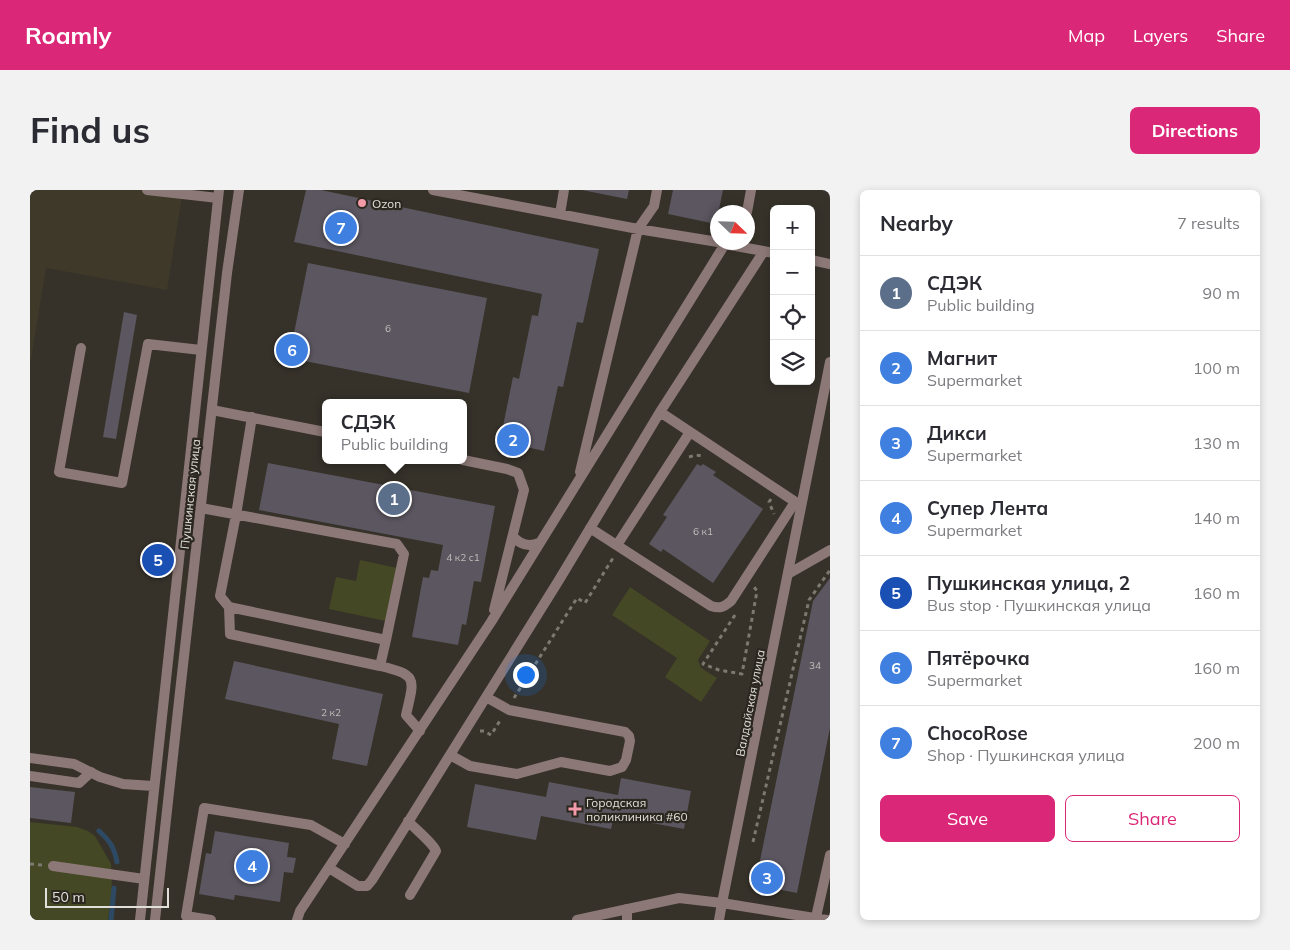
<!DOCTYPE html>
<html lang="en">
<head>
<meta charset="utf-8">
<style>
	:root { --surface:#fff; --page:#f2f2f3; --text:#2b2b33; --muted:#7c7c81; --line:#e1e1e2; --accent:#db2777 }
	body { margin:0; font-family:Mulish,sans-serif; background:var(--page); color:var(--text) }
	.controls { position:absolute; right:15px; top:15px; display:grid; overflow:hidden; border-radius:8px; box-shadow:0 2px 8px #0003 }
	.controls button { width:45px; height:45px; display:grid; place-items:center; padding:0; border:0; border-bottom:1px solid var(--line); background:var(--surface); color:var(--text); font:25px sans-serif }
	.compass { position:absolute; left:680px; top:15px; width:45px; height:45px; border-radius:50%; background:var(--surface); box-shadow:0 2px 8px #0003; rotate:113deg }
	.scale { position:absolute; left:15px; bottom:12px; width:124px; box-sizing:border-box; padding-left:5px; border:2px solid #e1dfd9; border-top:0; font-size:14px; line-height:18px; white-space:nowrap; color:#e1dfd9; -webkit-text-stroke:4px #2c2820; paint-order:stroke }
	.you { position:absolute; left:495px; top:484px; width:18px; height:18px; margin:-12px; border:4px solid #fff; border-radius:50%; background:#1a73e8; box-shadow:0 0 0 8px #1a73e833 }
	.badge { display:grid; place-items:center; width:32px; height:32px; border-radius:50%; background:var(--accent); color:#fff; font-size:16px; font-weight:700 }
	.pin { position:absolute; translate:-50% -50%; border:2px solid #fff; box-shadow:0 1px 5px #0006 }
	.popup { position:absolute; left:292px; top:209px; width:145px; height:65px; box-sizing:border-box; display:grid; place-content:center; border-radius:8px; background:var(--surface); filter:drop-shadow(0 1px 4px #0005); font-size:16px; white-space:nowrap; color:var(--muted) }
	.popup b { font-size:19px; color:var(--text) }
	.popup::after { content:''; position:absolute; left:50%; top:100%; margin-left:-10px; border:10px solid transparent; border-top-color:var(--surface) }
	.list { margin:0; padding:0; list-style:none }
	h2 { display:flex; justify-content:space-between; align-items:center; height:65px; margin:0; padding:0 20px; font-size:21px }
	h2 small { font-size:16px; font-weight:400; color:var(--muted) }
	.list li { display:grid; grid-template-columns:32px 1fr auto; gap:15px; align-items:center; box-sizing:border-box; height:75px; padding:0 20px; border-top:1px solid var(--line) }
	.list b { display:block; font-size:19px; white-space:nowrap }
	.list p { margin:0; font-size:16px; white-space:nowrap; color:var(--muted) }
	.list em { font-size:16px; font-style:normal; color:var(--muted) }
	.actions { display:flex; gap:10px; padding:15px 20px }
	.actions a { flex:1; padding:11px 0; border:1px solid var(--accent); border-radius:8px; text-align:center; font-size:18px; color:var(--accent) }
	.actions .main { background:var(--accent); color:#fff }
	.icon { flex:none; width:28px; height:28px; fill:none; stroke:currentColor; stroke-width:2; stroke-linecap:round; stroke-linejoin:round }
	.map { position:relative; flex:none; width:800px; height:730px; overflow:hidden; border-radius:8px }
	header { display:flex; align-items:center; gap:30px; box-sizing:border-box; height:70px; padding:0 25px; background:var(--accent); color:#fff }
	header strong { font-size:24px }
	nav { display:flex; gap:28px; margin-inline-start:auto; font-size:18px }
	.intro { display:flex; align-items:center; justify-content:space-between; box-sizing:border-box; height:120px; padding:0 30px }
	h1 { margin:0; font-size:35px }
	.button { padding:12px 22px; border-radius:8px; background:var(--accent); color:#fff; font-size:18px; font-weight:700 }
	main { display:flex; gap:30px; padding:0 30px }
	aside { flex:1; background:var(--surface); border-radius:8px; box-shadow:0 2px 8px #0003 }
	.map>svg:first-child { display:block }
	.built { fill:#3f392a }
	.green { fill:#444824 }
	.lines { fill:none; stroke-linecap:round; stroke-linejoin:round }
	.stream { stroke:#2d4963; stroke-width:5 }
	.building { fill:#5b565f }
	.path { stroke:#7c7971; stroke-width:3; stroke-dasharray:4 4; stroke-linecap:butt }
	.service { stroke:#8c7876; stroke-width:10 }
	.minor { stroke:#8c7876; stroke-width:10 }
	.poi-dot { fill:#f39aa9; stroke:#2c2820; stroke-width:2 }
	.labels { text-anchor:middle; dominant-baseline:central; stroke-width:4.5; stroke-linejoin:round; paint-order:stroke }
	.number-label { font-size:10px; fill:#c0bdba }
	.poi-label { font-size:12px; fill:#e1dfd9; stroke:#2c2820; text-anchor:start }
	.street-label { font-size:12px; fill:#e1dfd9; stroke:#2c2820 }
</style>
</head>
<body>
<header>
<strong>Roamly</strong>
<nav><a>Map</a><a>Layers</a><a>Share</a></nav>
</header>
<div class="intro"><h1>Find us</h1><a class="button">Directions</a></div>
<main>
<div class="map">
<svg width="800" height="730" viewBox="0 0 800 730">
	<rect width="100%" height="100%" fill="#36322a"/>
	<!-- built -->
	<path class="built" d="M 0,0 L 153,0 L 137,100 L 16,78 L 0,175 Z"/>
	<!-- green -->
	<path class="green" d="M 330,370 L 367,378 L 356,431 L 299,419 L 306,387 L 326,391 Z
		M 600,397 L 680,451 L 668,470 L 671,478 L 687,488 L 671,512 L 635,487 L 647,468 L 582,425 Z
		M 0,632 L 47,637 L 58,641 L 65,646 L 81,674 L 82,699 L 78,730 L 0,730 Z"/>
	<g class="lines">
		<!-- stream -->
		<path class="stream" d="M 69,641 C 80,651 84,657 87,672
			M 81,730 L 84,698"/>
	</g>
	<!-- building -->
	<path class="building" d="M 276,0 L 291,0 L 569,59 L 553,133 L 547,132 L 533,197 L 528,196 L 514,261 L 470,251 L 483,187 L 489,189 L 502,125 L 508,126 L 512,104 L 264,52 Z
		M 552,0 L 599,0 L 597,9 Z
		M 643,0 L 693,0 L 686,34 L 638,24 Z
		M 278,73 L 457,108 L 439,203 L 259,168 Z
		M 94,122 L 107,125 L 86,249 L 73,247 Z
		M 238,273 L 465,316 L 451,392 L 444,391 L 436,435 L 432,434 L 428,455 L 382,447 L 393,387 L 399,388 L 401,380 L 408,381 L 413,355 L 229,320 Z
		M 667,274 L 671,276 L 673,274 L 686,282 L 683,285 L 733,319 L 683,393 L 633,359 L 631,362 L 619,354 L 637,327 L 633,325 Z
		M 800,388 L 800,538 L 767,703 L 725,695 L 783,411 Z
		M 204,471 L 353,504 L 337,576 L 302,569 L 309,534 L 195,509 Z
		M 591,588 L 661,601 L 654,639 L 584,626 L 581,639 L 511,626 L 506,650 L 437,637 L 445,594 L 516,607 L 519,592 L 588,605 Z
		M 0,597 L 45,602 L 41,633 L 0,628 Z
		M 185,641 L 259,653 L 257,667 L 266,668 L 263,683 L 254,682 L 250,712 L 205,705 L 204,710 L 169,704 L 176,663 L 181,664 Z"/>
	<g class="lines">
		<!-- path -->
		<path class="path" d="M 659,267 L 666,265 L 672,266
			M 741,309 L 739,312 L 744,324
			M 705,425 L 673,474 L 689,480 L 712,484 L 727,401 L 724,397
			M 484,508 L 547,408 L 555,413 L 583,368
			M 450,541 L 454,541 L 461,545 L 471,529
			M 723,652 L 779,410 L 800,380
			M 0,674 L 12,675"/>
		<!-- service -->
		<path class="service" d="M 117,0 L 188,8
			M 403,0 L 608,39 L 688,52
			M 717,22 L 721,0
			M 530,24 L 534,0
			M 689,53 L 744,63
			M 781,70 L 800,74
			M 51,158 L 29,282 L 92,293 L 118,154 L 171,160
			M 182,220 L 295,242
			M 630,222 L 770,315
			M 222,227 L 206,325 L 190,406 L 199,417 L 356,450 L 350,476 C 389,485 384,489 376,525 L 390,541
			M 433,270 L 477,279 L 488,283 L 494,300 L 464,420
			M 550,282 L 608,39 L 624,16 L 627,0
			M 171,318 L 367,354 L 374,364 L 356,450
			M 560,338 L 681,416 C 690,419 694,417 701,411 L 765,312
			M 483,346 C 490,355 499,357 509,353
			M 587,355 L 660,242
			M 758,384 L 800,360
			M 199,417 L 200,444 L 350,476
			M 420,565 L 440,576 L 487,584 L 531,572 L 580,581 L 592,577 L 596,570 L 600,551 L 599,546 L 595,542 L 479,520 L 456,507
			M 0,586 L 49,593 L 61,582
			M 378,631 C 385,639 403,653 406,661 L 380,705
			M 23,676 L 114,689
			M 299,678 L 328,696 L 337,696 L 342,690 L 529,390 L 630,222 L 734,61
			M 597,719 L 597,730
			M 786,727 L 800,665
			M 181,730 L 156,726 L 174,618 L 281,635 L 315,654
			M 267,730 L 270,721 L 461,432 L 695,54
			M 689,730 L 692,713 L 797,730"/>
		<!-- minor -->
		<path class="minor" d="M 0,568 L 44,574 L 70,587 L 93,594 L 123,596
			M 110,730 L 189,0
			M 125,730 L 150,502 L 197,83 L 209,0
			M 547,730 L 649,708 L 692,713 L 800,172"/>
	</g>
	<!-- markers -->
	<g class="poi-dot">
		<circle cx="332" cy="13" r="5"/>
		<path d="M542.5 611.5h5v5h5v5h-5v5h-5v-5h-5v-5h5z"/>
	</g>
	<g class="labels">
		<!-- number labels -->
		<g class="number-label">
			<text x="358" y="138">6</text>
			<text x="673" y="341">6 к1</text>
			<text x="433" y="367">4 к2 с1</text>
			<text x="785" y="475">34</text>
			<text x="301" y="522">2 к2</text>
		</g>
		<!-- poi labels -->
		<g class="poi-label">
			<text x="342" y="13">Ozon</text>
			<text x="556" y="612">Городская<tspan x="556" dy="14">поликлиника #60</tspan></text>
		</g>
		<!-- street labels -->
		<g class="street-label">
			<text transform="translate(160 304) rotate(-84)">Пушкинская улица</text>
			<text transform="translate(720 513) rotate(-79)">Валдайская улица</text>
		</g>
	</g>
</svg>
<div class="controls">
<button>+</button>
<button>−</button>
<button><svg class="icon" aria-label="locate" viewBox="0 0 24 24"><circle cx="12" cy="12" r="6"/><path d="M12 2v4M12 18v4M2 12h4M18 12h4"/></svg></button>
<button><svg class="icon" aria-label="layers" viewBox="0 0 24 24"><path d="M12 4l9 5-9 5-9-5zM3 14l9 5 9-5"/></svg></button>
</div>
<svg class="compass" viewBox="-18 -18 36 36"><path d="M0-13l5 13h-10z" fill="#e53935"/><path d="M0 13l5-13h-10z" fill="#7c7c81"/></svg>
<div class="scale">50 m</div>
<div class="you"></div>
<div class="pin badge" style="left:364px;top:309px;background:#5c6f8a">1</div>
<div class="popup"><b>СДЭК</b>Public building</div>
<div class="pin badge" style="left:483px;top:250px;background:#3f7fe0">2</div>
<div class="pin badge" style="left:737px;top:688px;background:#3f7fe0">3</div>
<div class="pin badge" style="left:222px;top:676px;background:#3f7fe0">4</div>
<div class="pin badge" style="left:128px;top:370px;background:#1a4fb4">5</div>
<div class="pin badge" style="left:262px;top:160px;background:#3f7fe0">6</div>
<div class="pin badge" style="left:311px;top:38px;background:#3f7fe0">7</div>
</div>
<aside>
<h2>Nearby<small>7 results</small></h2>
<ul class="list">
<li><span class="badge" style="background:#5c6f8a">1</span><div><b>СДЭК</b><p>Public building</p></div><em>90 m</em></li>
<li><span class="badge" style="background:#3f7fe0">2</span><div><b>Магнит</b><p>Supermarket</p></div><em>100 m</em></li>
<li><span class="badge" style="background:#3f7fe0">3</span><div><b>Дикси</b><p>Supermarket</p></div><em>130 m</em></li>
<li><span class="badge" style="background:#3f7fe0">4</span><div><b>Супер Лента</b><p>Supermarket</p></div><em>140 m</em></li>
<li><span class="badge" style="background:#1a4fb4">5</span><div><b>Пушкинская улица, 2</b><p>Bus stop · Пушкинская улица</p></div><em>160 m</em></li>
<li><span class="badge" style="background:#3f7fe0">6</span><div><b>Пятёрочка</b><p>Supermarket</p></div><em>160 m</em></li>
<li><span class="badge" style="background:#3f7fe0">7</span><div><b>ChocoRose</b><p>Shop · Пушкинская улица</p></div><em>200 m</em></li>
</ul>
<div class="actions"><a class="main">Save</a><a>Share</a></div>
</aside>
</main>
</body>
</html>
